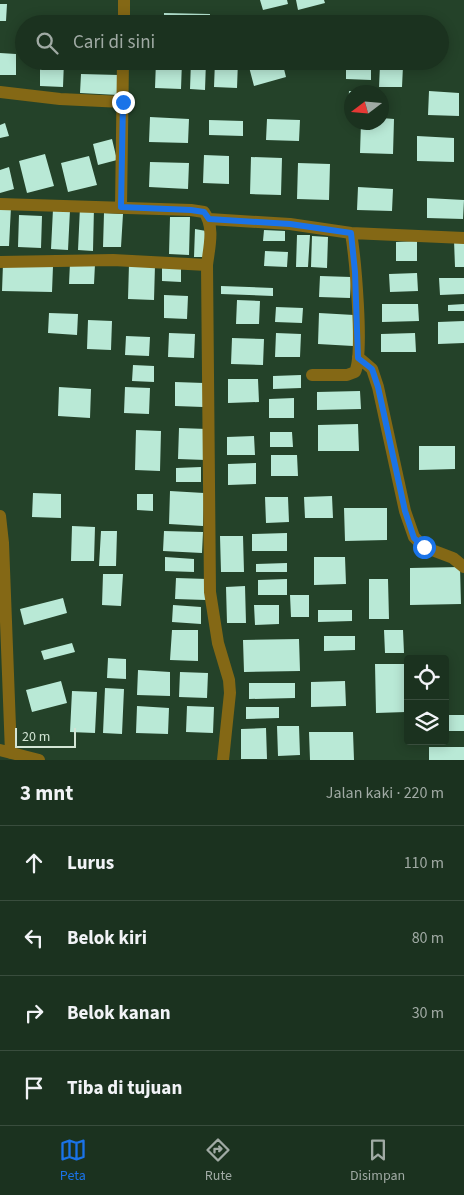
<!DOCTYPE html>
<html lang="id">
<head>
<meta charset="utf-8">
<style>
	:root { --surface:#1b321f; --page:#283e2c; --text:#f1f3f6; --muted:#a0aaa4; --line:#394d3d; --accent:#1a73e8 }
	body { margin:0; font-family:"Source Sans 3",sans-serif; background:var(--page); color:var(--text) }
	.controls { position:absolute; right:15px; bottom:15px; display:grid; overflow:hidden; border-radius:5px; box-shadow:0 2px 12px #0003 }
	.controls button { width:45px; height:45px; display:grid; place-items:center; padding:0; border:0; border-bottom:1px solid var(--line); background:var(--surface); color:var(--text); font:25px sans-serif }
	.compass { position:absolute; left:344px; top:85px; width:45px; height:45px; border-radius:50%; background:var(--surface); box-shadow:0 2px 12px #0003; rotate:254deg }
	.scale { position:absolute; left:15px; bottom:12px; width:61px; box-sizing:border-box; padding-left:5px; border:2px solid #d3e5d5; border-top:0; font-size:14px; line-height:18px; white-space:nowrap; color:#d3e5d5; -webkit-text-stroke:4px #244229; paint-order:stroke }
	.stop { position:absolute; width:15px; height:15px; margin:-11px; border:4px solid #1a73e8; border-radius:50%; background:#fff }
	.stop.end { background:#1a73e8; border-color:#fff; box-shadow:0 1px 5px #0008 }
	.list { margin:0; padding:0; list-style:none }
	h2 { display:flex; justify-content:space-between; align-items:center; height:65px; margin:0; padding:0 20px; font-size:21px }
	h2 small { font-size:16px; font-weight:400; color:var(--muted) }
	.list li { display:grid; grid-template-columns:32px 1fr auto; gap:15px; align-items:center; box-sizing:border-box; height:75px; padding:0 20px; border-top:1px solid var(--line) }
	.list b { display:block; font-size:19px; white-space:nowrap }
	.list em { font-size:16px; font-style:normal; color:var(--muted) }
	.icon { flex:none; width:28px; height:28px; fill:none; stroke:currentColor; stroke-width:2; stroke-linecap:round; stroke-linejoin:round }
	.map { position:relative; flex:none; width:464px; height:760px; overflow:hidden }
	.search { position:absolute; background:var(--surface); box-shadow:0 2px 12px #0003; left:15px; right:15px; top:15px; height:55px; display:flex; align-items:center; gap:12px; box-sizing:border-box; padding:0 18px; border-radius:28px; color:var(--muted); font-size:19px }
	.sheet { height:365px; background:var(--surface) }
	nav { display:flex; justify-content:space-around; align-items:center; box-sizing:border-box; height:70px; border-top:1px solid var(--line); background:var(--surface); font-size:14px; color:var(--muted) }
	nav a { display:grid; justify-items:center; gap:2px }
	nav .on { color:var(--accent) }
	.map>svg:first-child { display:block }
	.building { fill:#b9e9d6 }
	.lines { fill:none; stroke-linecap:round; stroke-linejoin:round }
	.minor { stroke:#846815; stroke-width:12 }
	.route { stroke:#1a73e8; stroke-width:6 }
</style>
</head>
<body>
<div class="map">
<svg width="464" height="760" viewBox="0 0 464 760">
	<rect width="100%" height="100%" fill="#244229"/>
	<!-- building -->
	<path class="building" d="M 260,0 L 287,0 L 288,4 L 263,10 Z
		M 296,0 L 324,0 L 325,3 L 298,10 Z
		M 0,4 L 7,4 L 6,21 L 0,21 Z
		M 164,13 L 210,14 L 210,24 L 164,24 Z
		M 0,53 L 16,54 L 16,75 L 0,75 Z
		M 40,61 L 64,61 L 63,87 L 40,86 Z
		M 70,61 L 106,61 L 106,64 L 70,63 Z
		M 156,61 L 182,61 L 181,89 L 155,88 Z
		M 191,61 L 206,61 L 205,90 L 190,89 Z
		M 215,61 L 238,61 L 237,88 L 214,87 Z
		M 272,61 L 282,61 L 286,77 L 254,86 L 249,67 Z
		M 380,65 L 403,66 L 402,87 L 379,87 Z
		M 346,66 L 371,67 L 371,80 L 346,79 Z
		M 81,74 L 119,75 L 118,95 L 80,93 Z
		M 349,91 L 356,91 L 356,92 L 352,92 L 352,111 L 348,111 Z
		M 429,91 L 459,93 L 459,116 L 428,115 Z
		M 150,117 L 189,119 L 188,143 L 149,142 Z
		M 382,118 L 394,119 L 393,154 L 360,153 L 361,122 L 382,122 Z
		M 267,119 L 300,120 L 299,141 L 266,140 Z
		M 209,120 L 243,121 L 243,136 L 209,135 Z
		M 5,123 L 9,136 L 0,138 L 0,125 Z
		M 417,136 L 454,138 L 454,162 L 417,161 Z
		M 112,139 L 117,160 L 98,165 L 93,144 Z
		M 45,154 L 54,186 L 27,193 L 19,161 Z
		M 204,155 L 229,156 L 229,184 L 203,183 Z
		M 89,156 L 97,185 L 68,192 L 61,163 Z
		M 251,157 L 282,158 L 281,195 L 250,194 Z
		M 150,162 L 189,163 L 188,189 L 149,187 Z
		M 298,163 L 330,164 L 329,200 L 297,199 Z
		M 9,167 L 14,189 L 0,193 L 0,170 Z
		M 358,187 L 393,189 L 392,211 L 357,210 Z
		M 427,198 L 464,200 L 463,219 L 427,218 Z
		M 0,207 L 11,207 L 9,246 L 0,246 Z
		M 80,207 L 94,207 L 93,251 L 78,250 Z
		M 53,209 L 70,210 L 68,250 L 51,249 Z
		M 104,213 L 123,214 L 121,247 L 103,247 Z
		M 19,215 L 42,216 L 41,248 L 18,247 Z
		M 170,217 L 190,217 L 189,255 L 169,254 Z
		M 195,229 L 206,231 L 205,257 L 194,257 Z
		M 264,230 L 285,231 L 285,241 L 263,241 Z
		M 297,235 L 310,235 L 308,267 L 296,267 Z
		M 312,236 L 328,237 L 327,268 L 311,267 Z
		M 454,240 L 464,240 L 464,267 L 455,267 Z
		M 417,241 L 417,261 L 396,261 L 396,242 Z
		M 265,251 L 288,252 L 287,267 L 264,266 Z
		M 70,263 L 95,264 L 94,284 L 69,284 Z
		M 3,264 L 53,266 L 52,292 L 2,291 Z
		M 129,264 L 155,265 L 154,300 L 128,299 Z
		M 162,264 L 181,265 L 181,282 L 162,281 Z
		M 417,273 L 418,291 L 390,292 L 389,274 Z
		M 320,276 L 351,277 L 350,298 L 319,297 Z
		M 439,278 L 464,278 L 464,294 L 440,295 Z
		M 221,286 L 273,288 L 273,296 L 221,294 Z
		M 164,295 L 188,296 L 187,319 L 164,318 Z
		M 237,300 L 260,301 L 259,324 L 236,324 Z
		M 382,304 L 418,304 L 419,321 L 382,322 Z
		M 464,304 L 464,311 L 448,311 L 448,305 Z
		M 276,307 L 303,308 L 302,323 L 275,322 Z
		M 49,313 L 78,314 L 77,335 L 48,333 Z
		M 319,313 L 354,315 L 353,346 L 318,344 Z
		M 88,320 L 112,321 L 111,350 L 87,349 Z
		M 464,321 L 464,343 L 438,344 L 438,322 Z
		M 169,333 L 195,334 L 194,358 L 168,357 Z
		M 276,333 L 301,334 L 300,357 L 275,357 Z
		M 415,333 L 416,352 L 381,352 L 381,334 Z
		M 126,336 L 150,337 L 149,356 L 125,355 Z
		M 232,338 L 264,339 L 263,365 L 231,364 Z
		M 133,365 L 154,366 L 154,382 L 132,381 Z
		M 301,375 L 301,388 L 273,389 L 273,376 Z
		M 228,379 L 258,379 L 259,402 L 228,403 Z
		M 175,382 L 204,383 L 203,407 L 175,406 Z
		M 59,387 L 91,389 L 90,418 L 58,416 Z
		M 125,387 L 150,388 L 149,414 L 124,413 Z
		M 360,391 L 361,409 L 317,410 L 317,392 Z
		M 294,398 L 294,418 L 269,418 L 269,399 Z
		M 358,424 L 359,451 L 318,451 L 318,425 Z
		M 179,428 L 207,429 L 206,460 L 178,459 Z
		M 136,430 L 161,431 L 160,471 L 135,470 Z
		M 270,432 L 292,432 L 293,447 L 270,447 Z
		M 254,436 L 255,455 L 227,455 L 227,437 Z
		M 419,446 L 455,446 L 455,469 L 419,470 Z
		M 271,455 L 297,455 L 298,476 L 271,476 Z
		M 256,463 L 256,484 L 228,485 L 228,464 Z
		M 201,467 L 201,482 L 176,482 L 176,468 Z
		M 170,491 L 204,493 L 203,526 L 169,524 Z
		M 33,493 L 61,494 L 61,518 L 32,517 Z
		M 137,494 L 153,494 L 153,511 L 137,510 Z
		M 332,496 L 333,518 L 305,518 L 304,497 Z
		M 265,497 L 288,497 L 289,522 L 266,523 Z
		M 344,508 L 387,508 L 387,540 L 345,541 Z
		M 72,526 L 95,527 L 94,561 L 71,561 Z
		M 101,531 L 117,531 L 116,566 L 99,566 Z
		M 164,531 L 203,532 L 202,553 L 163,551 Z
		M 287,533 L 287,551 L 252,551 L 252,534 Z
		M 220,536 L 243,536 L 244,572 L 221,572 Z
		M 165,557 L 194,559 L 194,572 L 165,571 Z
		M 314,557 L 345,557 L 346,584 L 314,585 Z
		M 287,563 L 287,572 L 256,572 L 256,564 Z
		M 460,567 L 461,604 L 410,605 L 410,568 Z
		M 103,574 L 123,574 L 121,606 L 102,605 Z
		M 176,578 L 207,579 L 206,600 L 175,599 Z
		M 287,579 L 287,595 L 258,595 L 258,580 Z
		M 369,579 L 388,579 L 389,619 L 369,619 Z
		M 245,586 L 246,623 L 227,623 L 226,587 Z
		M 290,595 L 309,595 L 309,617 L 291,617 Z
		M 63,598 L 67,613 L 24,625 L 20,609 Z
		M 173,605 L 201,607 L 201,624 L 172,622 Z
		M 254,605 L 279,605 L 279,624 L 255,625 Z
		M 318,610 L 352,610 L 352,621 L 318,622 Z
		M 172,630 L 198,630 L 198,661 L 170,660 Z
		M 384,630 L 403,630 L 404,653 L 385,653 Z
		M 324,636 L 355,636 L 355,650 L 324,651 Z
		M 299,639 L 300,671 L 244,672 L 243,640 Z
		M 72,643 L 75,652 L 44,660 L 41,651 Z
		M 108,658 L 126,659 L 126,679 L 107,678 Z
		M 375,664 L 405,664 L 406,712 L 376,713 Z
		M 138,670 L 170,672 L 170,696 L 137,695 Z
		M 180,672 L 208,673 L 207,698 L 179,697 Z
		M 61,681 L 67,703 L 32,712 L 26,690 Z
		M 345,681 L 346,706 L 311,707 L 311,682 Z
		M 249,683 L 295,683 L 295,698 L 249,699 Z
		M 105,688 L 124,689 L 122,734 L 103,733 Z
		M 72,691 L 97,692 L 95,733 L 70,732 Z
		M 137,706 L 169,708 L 168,734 L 136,733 Z
		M 187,706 L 214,707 L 213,733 L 186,732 Z
		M 246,707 L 279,707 L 279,718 L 246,719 Z
		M 445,715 L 464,715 L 464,731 L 445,731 Z
		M 277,726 L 299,726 L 300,755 L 278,756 Z
		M 266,728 L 267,759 L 241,759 L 241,729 Z
		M 309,732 L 353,732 L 354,760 L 310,760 Z
		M 429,747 L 464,747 L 464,760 L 429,760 Z"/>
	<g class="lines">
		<!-- minor -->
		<path class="minor" d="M 124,24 L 124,0
			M 0,92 L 60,99 L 123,102
			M 0,204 L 191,210 L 204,212 C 215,227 209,248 207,265 L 210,592 L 218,643 L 229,680 L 230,693 L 223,760
			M 121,207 L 123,61
			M 209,219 L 290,224 L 351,233 L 464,238
			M 0,262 L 113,260 L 207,265
			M 358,357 L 372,369 L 378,387 L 405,511 L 414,537 L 424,547 L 453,558 L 464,567
			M 312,375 L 347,375 L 355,372 C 364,353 355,257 351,233
			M 0,516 L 3,543 L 11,753
			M 0,750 L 39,760"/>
	</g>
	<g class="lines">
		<!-- route -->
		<path class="route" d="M 123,102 L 121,207 L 191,210 L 204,212 L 209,219 L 290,224 L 351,233 L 355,272 L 358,358 L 372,369 L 378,387 L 405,511 L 414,538 L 424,547"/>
	</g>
</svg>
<div class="controls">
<button><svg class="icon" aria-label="locate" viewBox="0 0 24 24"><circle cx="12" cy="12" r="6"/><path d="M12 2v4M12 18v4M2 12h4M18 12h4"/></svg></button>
<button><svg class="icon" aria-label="layers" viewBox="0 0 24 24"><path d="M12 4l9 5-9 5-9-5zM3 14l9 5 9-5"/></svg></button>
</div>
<svg class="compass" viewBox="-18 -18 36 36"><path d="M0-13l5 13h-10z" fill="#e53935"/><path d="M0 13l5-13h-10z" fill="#a0aaa4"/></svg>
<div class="scale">20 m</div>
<div class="stop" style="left:424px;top:547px"></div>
<div class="stop end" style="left:123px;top:102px"></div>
<div class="search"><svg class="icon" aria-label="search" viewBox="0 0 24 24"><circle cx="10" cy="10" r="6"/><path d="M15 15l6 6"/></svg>Cari di sini</div>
</div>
<section class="sheet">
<h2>3 mnt<small>Jalan kaki · 220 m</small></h2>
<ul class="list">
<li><svg class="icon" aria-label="ahead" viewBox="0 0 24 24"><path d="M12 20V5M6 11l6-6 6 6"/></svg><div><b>Lurus</b></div><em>110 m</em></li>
<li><svg class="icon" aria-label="left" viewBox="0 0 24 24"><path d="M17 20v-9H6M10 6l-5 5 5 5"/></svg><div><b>Belok kiri</b></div><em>80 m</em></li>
<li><svg class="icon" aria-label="right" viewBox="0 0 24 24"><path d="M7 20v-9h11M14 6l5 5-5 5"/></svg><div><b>Belok kanan</b></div><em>30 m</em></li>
<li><svg class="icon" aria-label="arrive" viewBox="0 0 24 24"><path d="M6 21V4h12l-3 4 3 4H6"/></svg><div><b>Tiba di tujuan</b></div></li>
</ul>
</section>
<nav>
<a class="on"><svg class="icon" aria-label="map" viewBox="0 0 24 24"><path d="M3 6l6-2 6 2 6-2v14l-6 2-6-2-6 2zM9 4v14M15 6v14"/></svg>Peta</a>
<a><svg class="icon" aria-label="directions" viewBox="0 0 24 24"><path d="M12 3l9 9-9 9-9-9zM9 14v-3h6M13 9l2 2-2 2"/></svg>Rute</a>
<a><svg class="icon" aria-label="saved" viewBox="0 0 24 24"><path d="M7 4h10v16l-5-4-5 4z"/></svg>Disimpan</a>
</nav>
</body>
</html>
